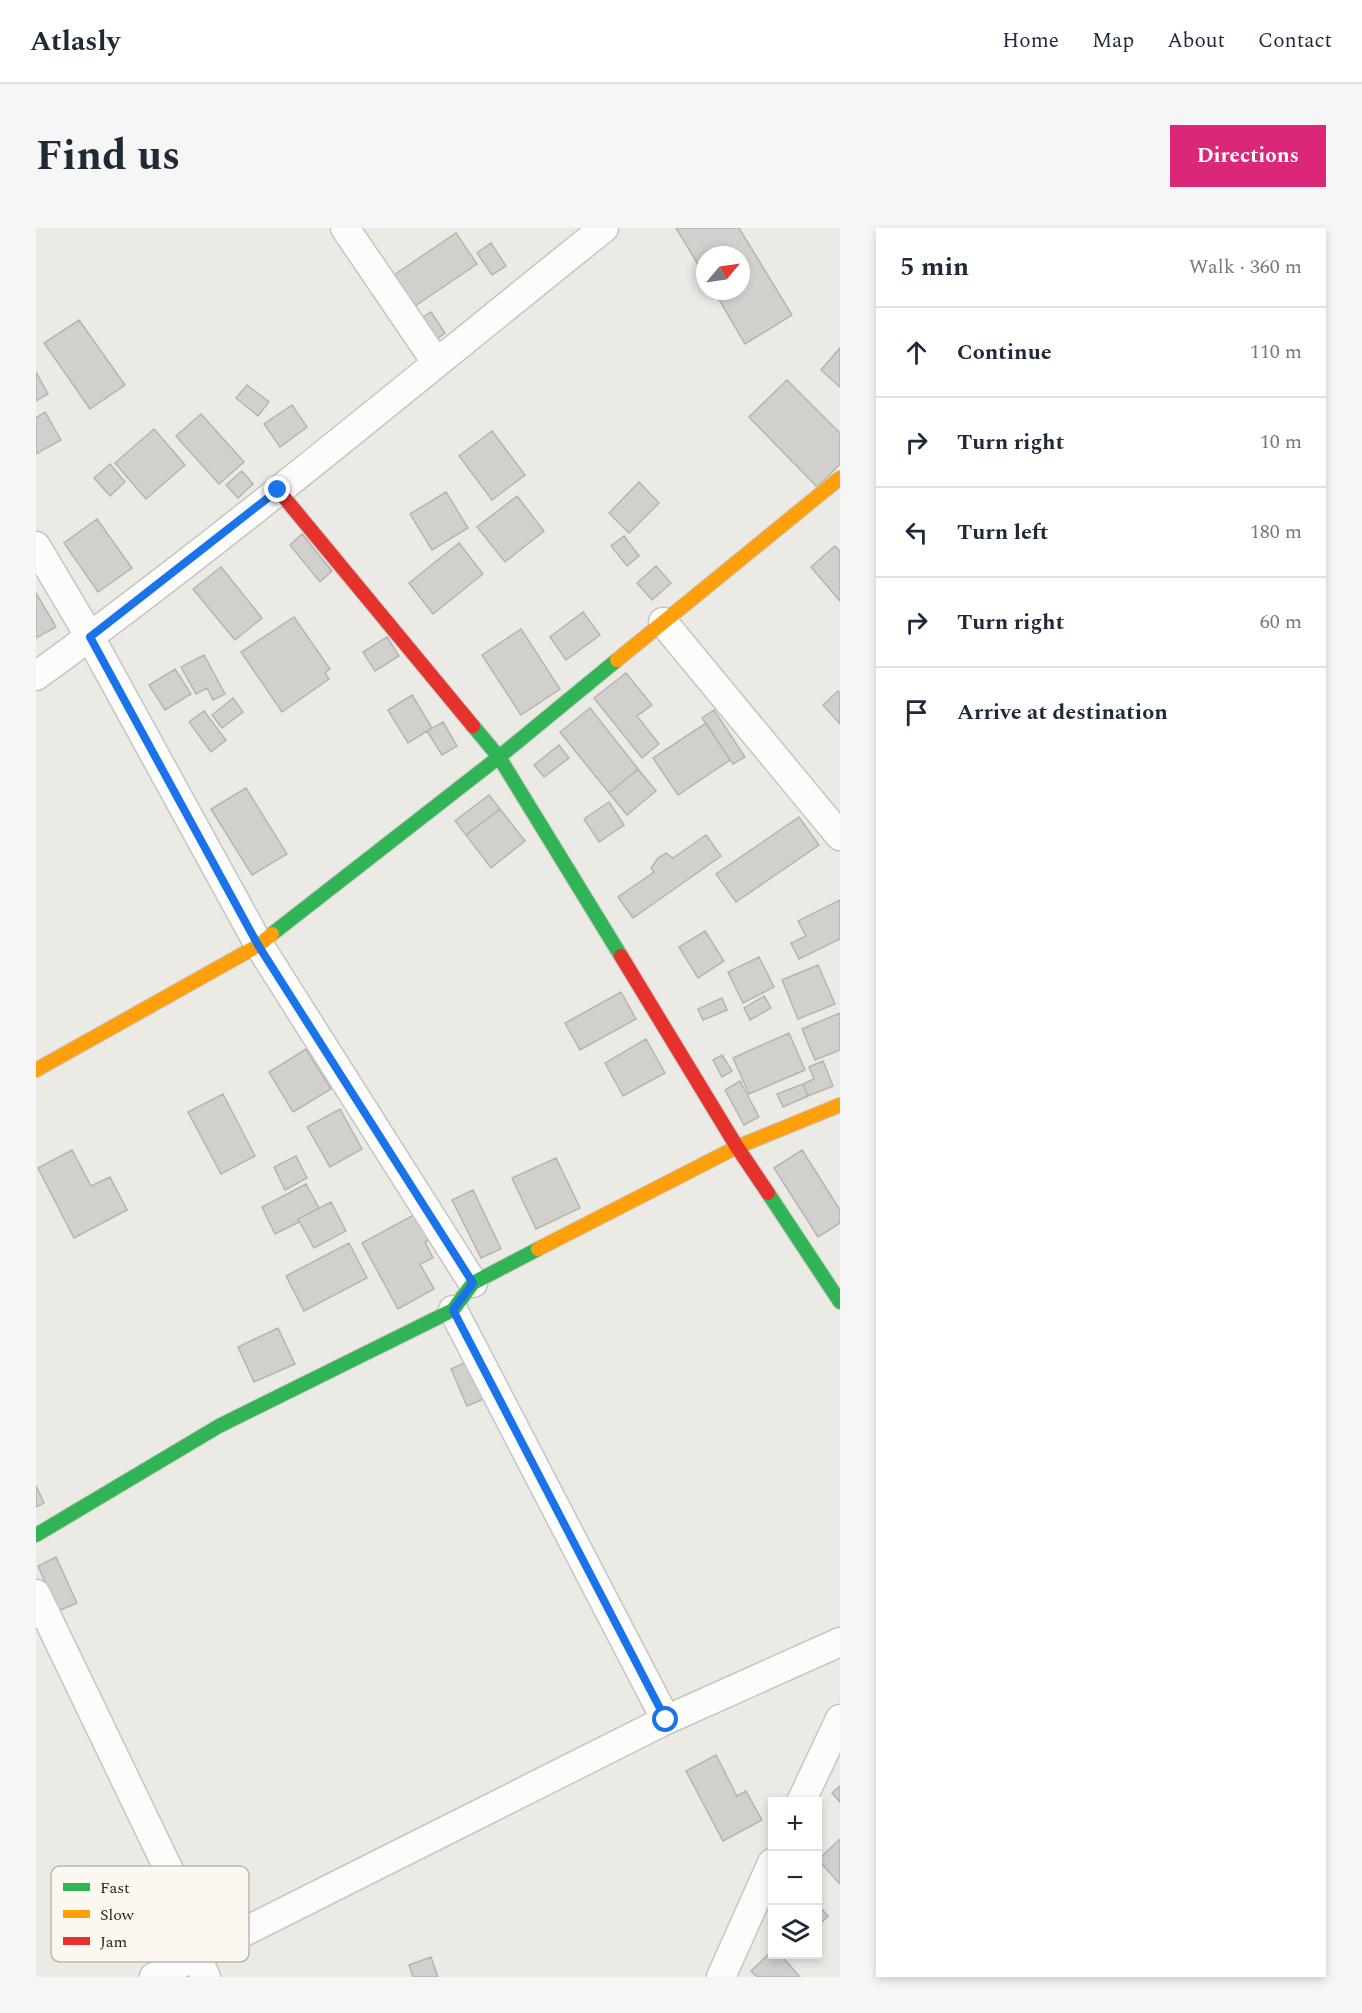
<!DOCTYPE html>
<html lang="en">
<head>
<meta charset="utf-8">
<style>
	:root { --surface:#fff; --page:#f6f6f7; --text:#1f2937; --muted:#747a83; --line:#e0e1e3; --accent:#db2777 }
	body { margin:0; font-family:Spectral,serif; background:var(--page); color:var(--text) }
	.controls { position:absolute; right:18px; bottom:18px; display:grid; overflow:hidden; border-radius:0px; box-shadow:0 3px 9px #0003 }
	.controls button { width:54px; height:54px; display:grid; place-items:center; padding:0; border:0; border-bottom:2px solid var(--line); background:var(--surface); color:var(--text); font:30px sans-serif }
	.compass { position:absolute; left:660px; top:18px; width:54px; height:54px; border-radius:50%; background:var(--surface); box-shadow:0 3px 9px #0003; rotate:61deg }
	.stop { position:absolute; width:18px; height:18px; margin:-14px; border:4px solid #1a73e8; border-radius:50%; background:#fff }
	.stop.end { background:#1a73e8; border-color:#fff; box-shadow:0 2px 6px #0008 }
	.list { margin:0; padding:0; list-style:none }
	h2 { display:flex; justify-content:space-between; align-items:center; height:78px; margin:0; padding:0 24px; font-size:26px }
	h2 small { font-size:20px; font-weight:400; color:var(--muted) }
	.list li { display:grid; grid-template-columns:39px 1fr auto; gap:18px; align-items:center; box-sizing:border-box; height:90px; padding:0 24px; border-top:2px solid var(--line) }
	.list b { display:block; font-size:22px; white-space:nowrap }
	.list em { font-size:20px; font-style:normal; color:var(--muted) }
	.icon { flex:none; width:33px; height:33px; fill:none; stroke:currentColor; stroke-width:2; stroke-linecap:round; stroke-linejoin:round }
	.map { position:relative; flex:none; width:804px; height:1749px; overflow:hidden; border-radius:0px }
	header { display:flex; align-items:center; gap:36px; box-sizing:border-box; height:84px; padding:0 30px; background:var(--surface); border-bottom:2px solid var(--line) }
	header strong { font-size:28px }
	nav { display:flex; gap:33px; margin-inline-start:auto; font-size:21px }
	.intro { display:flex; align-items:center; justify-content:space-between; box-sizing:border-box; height:144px; padding:0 36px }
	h1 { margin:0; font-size:42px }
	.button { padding:15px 27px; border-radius:0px; background:var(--accent); color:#fff; font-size:21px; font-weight:700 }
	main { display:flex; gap:36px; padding:0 36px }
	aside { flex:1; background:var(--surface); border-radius:0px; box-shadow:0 3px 9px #0003 }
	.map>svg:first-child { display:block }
	.building { fill:#d2d0cc; stroke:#b6b4b0; stroke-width:1.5 }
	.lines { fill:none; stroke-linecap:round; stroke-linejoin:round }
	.street-casing { stroke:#c7c5c1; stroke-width:31 }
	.fast-casing { stroke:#c7c5c1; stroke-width:16 }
	.slow-casing { stroke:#c7c5c1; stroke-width:16 }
	.jam-casing { stroke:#c7c5c1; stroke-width:16 }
	.street { stroke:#fcfcfb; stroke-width:28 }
	.fast { stroke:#30b455; stroke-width:14 }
	.slow { stroke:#ff9f0a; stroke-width:14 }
	.jam { stroke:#e5322d; stroke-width:14 }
	.route { stroke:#1a73e8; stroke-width:8 }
	.key { fill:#fcf8ef; stroke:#bbb8b1; stroke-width:1.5 }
	.key-label { font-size:16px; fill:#23221f }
</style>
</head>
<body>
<header>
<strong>Atlasly</strong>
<nav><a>Home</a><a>Map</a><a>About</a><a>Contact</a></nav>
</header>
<div class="intro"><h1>Find us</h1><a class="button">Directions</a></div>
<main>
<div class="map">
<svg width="804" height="1749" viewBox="0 0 804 1749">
	<rect width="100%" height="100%" fill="#eceae5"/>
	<!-- building -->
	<path class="building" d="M 640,0 L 703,0 L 756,87 L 709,116 L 678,63 L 705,63 L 705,27 L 669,27 L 669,48 Z
		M 420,5 L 441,36 L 379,78 L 358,47 Z
		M 455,15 L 470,38 L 456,47 L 441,25 Z
		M 395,84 L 409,105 L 398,113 L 383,92 Z
		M 43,92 L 89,157 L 54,181 L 8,115 Z
		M 804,120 L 804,159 L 785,142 Z
		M 0,144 L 12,166 L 0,173 Z
		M 751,152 L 804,205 L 804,236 L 781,259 L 713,189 Z
		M 211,157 L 233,174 L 222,188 L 200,170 Z
		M 256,177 L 271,199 L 244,219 L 228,196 Z
		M 9,184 L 25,212 L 0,226 L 0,190 Z
		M 165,186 L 208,234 L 183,256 L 140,208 Z
		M 118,201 L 149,237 L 110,271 L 79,235 Z
		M 456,203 L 489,247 L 456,272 L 423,228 Z
		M 74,236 L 89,254 L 74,268 L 58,250 Z
		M 206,243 L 217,256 L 202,270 L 190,257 Z
		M 603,254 L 623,275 L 593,305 L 573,285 Z
		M 410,264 L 432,300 L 396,322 L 374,286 Z
		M 481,268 L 508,303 L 469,334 L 441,299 Z
		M 61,291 L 96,340 L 62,364 L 28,315 Z
		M 266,306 L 296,343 L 284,354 L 254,317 Z
		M 588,308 L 603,328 L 591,338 L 575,318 Z
		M 423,315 L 447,346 L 397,386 L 373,355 Z
		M 799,318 L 804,323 L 804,373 L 775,339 Z
		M 620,338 L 635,355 L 616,372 L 601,355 Z
		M 185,339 L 226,390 L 199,412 L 157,361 Z
		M 0,365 L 20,399 L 0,410 Z
		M 547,384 L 564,407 L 530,432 L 514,409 Z
		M 258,389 L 294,441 L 289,445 L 293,451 L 246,484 L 205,424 Z
		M 485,401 L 524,461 L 485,487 L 446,427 Z
		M 351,409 L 363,428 L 339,443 L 327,424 Z
		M 168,427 L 189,466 L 177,472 L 171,460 L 160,466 L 145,439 Z
		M 139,441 L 155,466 L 129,482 L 113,457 Z
		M 590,445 L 616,477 L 601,488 L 623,516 L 606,530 L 558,470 Z
		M 802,463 L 804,465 L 804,496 L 787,477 Z
		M 376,467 L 396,500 L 372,515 L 352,482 Z
		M 197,470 L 207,484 L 186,500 L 176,487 Z
		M 554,480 L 602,541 L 573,565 L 524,504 Z
		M 678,482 L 709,529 L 697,536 L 666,490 Z
		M 168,483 L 190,512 L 175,524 L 153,494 Z
		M 407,494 L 421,518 L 406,527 L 391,503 Z
		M 670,495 L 694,532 L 642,567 L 617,530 Z
		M 523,517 L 533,530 L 508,549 L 498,537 Z
		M 602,541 L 620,563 L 591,587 L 573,565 Z
		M 210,560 L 251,626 L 216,647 L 175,581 Z
		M 453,567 L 464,581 L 430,607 L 419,593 Z
		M 573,574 L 588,597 L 563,614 L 548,591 Z
		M 464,581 L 489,613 L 455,640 L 430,607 Z
		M 763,589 L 783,617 L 700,674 L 680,646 Z
		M 670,607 L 685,628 L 597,690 L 582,669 L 618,644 L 615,640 L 622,630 L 630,625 L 637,630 Z
		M 804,672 L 804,711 L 763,731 L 755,715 L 770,708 L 762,693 Z
		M 669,703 L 688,733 L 662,750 L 643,719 Z
		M 723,729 L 738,759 L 707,775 L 692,744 Z
		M 782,737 L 799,776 L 762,791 L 746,752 Z
		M 585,764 L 600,791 L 544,822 L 529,795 Z
		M 728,768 L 735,780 L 714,792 L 708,780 Z
		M 686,770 L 691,782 L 667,792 L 662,781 Z
		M 804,785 L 804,822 L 779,832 L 766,801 Z
		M 753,805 L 769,842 L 713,866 L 697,830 Z
		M 610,811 L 629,845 L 587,868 L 569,835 Z
		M 270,821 L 295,861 L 257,884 L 233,844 Z
		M 686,827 L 696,843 L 686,849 L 677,832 Z
		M 787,833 L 797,858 L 772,868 L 767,856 L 778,851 L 773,839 Z
		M 704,853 L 723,889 L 708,897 L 689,862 Z
		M 767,856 L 772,868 L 747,879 L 741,866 Z
		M 187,866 L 219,928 L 185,946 L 152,884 Z
		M 304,881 L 326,921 L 294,939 L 271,899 Z
		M 36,922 L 55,958 L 74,949 L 91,982 L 38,1010 L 2,940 Z
		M 766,922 L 804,982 L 804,995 L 782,1009 L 738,940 Z
		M 260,928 L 271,950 L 249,962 L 238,939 Z
		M 520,930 L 544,980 L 500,1001 L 476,950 Z
		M 270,956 L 283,980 L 262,991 L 263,994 L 239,1006 L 226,979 Z
		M 437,962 L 465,1021 L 445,1030 L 416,972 Z
		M 295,974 L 310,1003 L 278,1020 L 262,991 Z
		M 385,983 L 398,1009 L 389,1014 L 397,1030 L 384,1036 L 398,1061 L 362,1081 L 326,1015 Z
		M 313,1015 L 331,1050 L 268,1083 L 250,1048 Z
		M 242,1100 L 259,1136 L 218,1154 L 202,1119 Z
		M 439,1130 L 455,1168 L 431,1178 L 415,1141 Z
		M 0,1258 L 8,1275 L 0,1279 Z
		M 20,1329 L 41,1375 L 22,1383 L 2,1338 Z
		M 680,1527 L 701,1568 L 710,1563 L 726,1592 L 687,1613 L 650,1543 Z
		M 804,1558 L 804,1574 L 796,1565 Z
		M 804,1611 L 804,1656 L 782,1632 Z
		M 782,1677 L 792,1688 L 782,1698 Z
		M 736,1723 L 736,1726 L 744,1726 L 764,1749 L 721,1749 L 715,1743 Z
		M 395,1729 L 402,1749 L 377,1749 L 373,1737 Z"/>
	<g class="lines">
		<!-- street casing -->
		<g class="street-casing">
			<path id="street" d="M 309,0 L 400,134
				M 0,318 L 54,409 L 223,717 L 437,1055
				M 627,394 L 804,608
				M 0,448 C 195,307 380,150 568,0
				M 417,1082 L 630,1492
				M 0,1366 L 156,1690 L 160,1728 L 170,1749
				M 765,1574 L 804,1491
				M 118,1749 L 630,1492 L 804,1414
				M 685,1749 L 736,1635"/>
		</g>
		<!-- fast casing -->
		<g class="fast-casing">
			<path id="fast" d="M 437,498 L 463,529 L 585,728
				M 236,706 L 463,529 L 581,432
				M 732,965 L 804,1074
				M 0,1307 L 183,1198 L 417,1082 L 437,1055 L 502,1021"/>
		</g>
		<!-- slow casing -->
		<g class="slow-casing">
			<path id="slow" d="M 581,432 L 804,250
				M 0,842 L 223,717 L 236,706
				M 502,1021 L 701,919 L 804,877"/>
		</g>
		<!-- jam casing -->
		<g class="jam-casing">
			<path id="jam" d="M 242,262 L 437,498
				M 585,728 L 701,919 L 732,965"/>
		</g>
		<!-- street -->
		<use href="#street" class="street"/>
		<!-- fast -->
		<use href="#fast" class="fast"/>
		<!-- slow -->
		<use href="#slow" class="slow"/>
		<!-- jam -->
		<use href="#jam" class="jam"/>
	</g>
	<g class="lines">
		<!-- route -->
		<path class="route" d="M 242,262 L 54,409 L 222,717 L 437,1055 L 417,1082 L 630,1492"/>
	</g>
	<!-- legend -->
	<rect x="15" y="1638" width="198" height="96" rx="9" class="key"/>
	<rect x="27" y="1655" width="27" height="8" fill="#30b455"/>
	<rect x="27" y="1682" width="27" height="8" fill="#ff9f0a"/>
	<rect x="27" y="1709" width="27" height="8" fill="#e5322d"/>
	<g class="key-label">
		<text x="64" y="1665">Fast</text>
		<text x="64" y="1692">Slow</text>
		<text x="64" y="1719">Jam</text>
	</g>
</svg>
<div class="controls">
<button>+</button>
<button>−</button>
<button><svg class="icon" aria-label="layers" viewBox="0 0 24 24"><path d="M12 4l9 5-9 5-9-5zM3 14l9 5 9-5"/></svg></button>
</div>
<svg class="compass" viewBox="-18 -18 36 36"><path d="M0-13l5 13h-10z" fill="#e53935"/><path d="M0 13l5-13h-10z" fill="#747a83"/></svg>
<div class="stop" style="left:630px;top:1492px"></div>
<div class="stop end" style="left:242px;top:262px"></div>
</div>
<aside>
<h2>5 min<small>Walk · 360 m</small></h2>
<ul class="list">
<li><svg class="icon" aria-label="ahead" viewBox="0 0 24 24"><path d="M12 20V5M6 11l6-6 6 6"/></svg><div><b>Continue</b></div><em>110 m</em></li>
<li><svg class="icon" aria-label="right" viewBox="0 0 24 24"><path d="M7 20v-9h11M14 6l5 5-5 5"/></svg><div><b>Turn right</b></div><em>10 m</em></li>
<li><svg class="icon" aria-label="left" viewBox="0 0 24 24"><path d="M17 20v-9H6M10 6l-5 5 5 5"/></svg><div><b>Turn left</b></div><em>180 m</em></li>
<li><svg class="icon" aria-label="right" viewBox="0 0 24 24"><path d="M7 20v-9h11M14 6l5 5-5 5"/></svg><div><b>Turn right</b></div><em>60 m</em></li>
<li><svg class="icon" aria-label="arrive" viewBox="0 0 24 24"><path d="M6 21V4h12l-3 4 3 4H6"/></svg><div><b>Arrive at destination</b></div></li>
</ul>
</aside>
</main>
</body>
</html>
